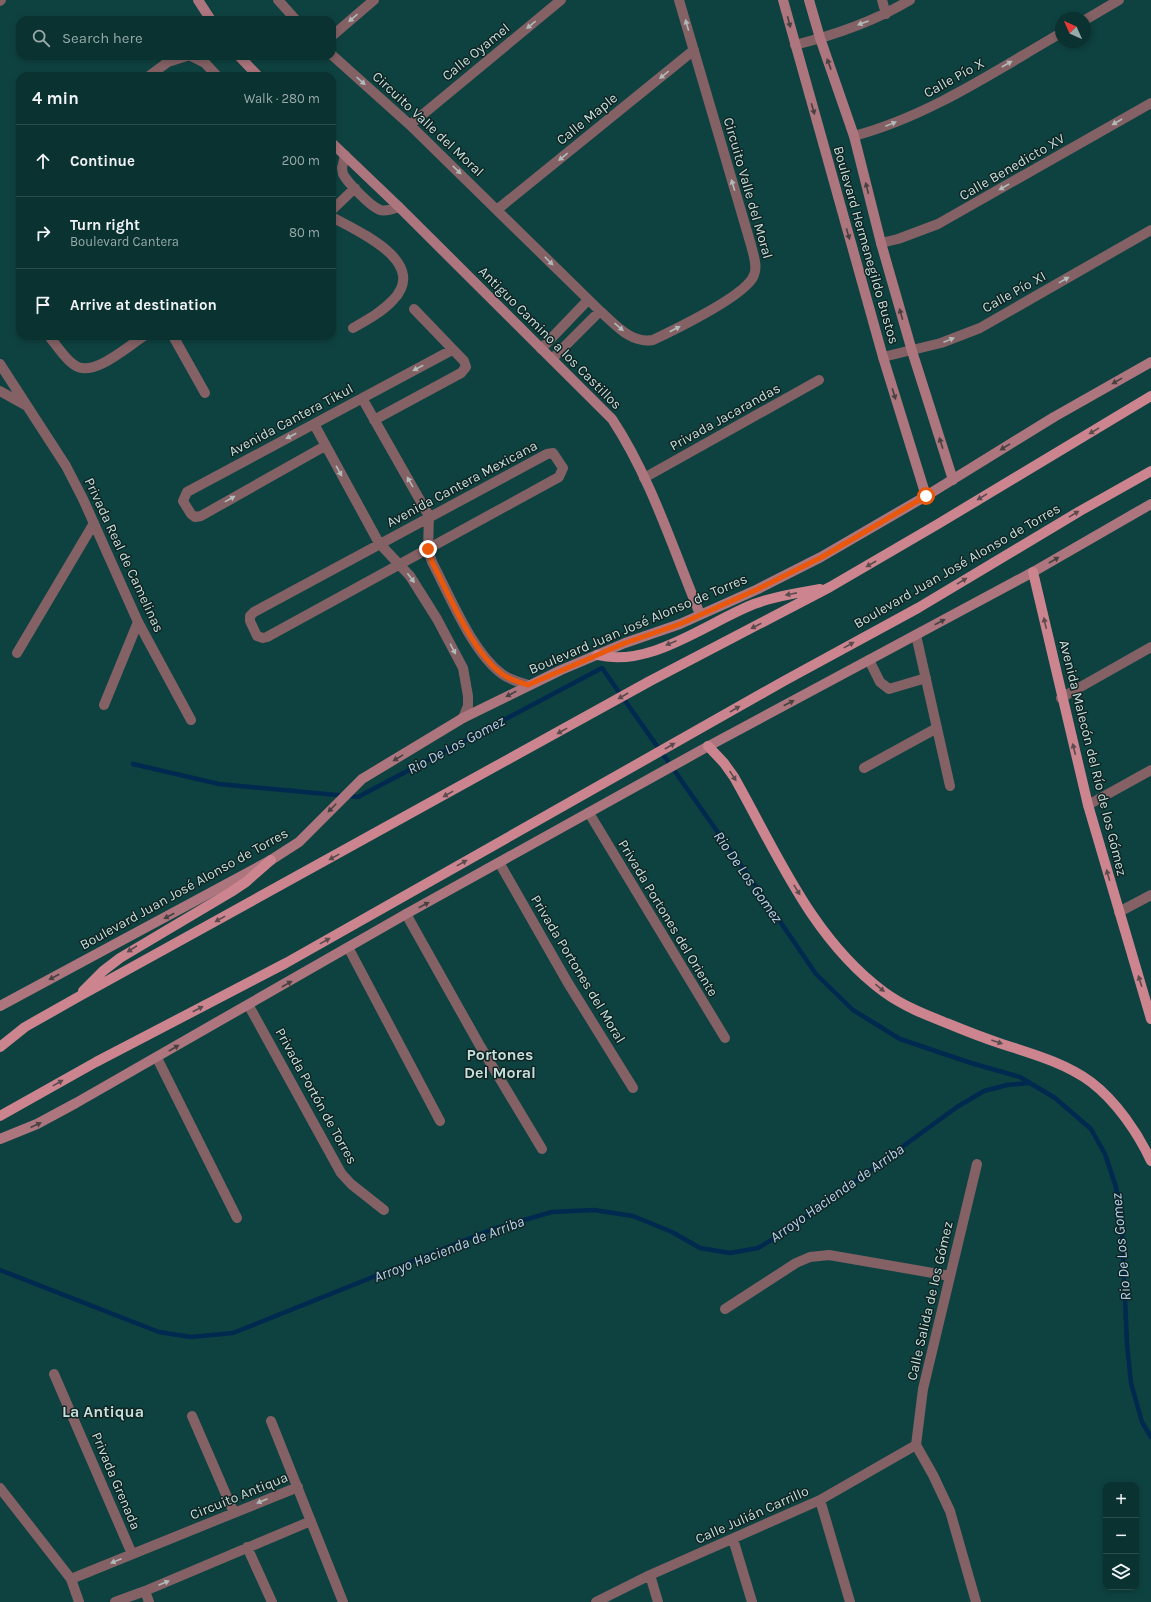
<!DOCTYPE html>
<html lang="en">
<head>
<meta charset="utf-8">
<style>
	:root { --surface:#0a3230; --page:#133a38; --text:#f1f3f6; --muted:#99aaab; --line:#2a4d4c }
	body { margin:0; font-family:Karla,sans-serif; background:var(--page); color:var(--text) }
	.controls { position:absolute; right:12px; bottom:12px; display:grid; overflow:hidden; border-radius:8px; box-shadow:0 2px 6px #0003 }
	.controls button { width:36px; height:36px; display:grid; place-items:center; padding:0; border:0; border-bottom:1px solid var(--line); background:var(--surface); color:var(--text); font:20px sans-serif }
	.compass { position:absolute; left:1055px; top:12px; width:36px; height:36px; border-radius:50%; background:var(--surface); box-shadow:0 2px 6px #0003; rotate:315deg }
	.stop { position:absolute; width:12px; height:12px; margin:-9px; border:3px solid #ea580c; border-radius:50%; background:#fff }
	.stop.end { background:#ea580c; border-color:#fff; box-shadow:0 1px 4px #0008 }
	.list { margin:0; padding:0; list-style:none }
	h2 { display:flex; justify-content:space-between; align-items:center; height:52px; margin:0; padding:0 16px; font-size:17px }
	h2 small { font-size:13px; font-weight:400; color:var(--muted) }
	.list li { display:grid; grid-template-columns:26px 1fr auto; gap:12px; align-items:center; box-sizing:border-box; height:72px; padding:0 16px; border-top:1px solid var(--line) }
	.list b { display:block; font-size:15px; white-space:nowrap }
	.list p { margin:0; font-size:13px; white-space:nowrap; color:var(--muted) }
	.list em { font-size:13px; font-style:normal; color:var(--muted) }
	.icon { flex:none; width:22px; height:22px; fill:none; stroke:currentColor; stroke-width:2; stroke-linecap:round; stroke-linejoin:round }
	.map { position:relative; flex:none; width:1151px; height:1602px; overflow:hidden }
	.search { position:absolute; background:var(--surface); box-shadow:0 2px 6px #0003; left:16px; top:16px; width:320px; height:44px; display:flex; align-items:center; gap:10px; box-sizing:border-box; padding:0 14px; border-radius:12px; color:var(--muted); font-size:15px }
	.panel { position:absolute; background:var(--surface); box-shadow:0 2px 6px #0003; left:16px; top:72px; width:320px; height:268px; border-radius:12px }
	.map>svg:first-child { display:block }
	.lines { fill:none; stroke-linecap:round; stroke-linejoin:round }
	.stream { stroke:#00294f; stroke-width:4.5 }
	.street { stroke:#846165; stroke-width:10 }
	.secondary { stroke:#ad757d; stroke-width:10 }
	.primary { stroke:#cc858f; stroke-width:10 }
	.oneway { fill:#b2b9b9 }
	.oneway2 { fill:#474142 }
	.oneway3 { fill:#5b4b4e }
	.route { stroke:#ea580c; stroke-width:5 }
	.labels { text-anchor:middle; dominant-baseline:central; stroke-width:3; stroke-linejoin:round; paint-order:stroke }
	.street-label { font-size:14px; fill:#c6dfdd; stroke:#102523 }
	.water-label { font-size:15px; font-style:italic; fill:#b4d1f0; stroke:#102523 }
	.quarter-label { font-size:16px; font-weight:bold; fill:#c6dfdd; stroke:#102523 }
</style>
</head>
<body>
<div class="map">
<svg width="1151" height="1602" viewBox="0 0 1151 1602">
	<rect width="100%" height="100%" fill="#0e4240"/>
	<g class="lines">
		<!-- stream -->
		<path class="stream" d="M 133,764 L 219,784 L 358,797 L 602,668 L 762,895 L 816,974 L 853,1010 L 900,1039 L 971,1063 L 1020,1077 L 1055,1098 L 1091,1129 L 1105,1154 L 1116,1187 L 1122,1228 L 1127,1344 L 1131,1383 L 1142,1422 L 1151,1437
			M 0,1270 L 159,1332 L 191,1337 L 233,1333 L 493,1229 L 552,1212 L 594,1210 L 633,1216 L 672,1232 L 700,1248 L 730,1253 L 758,1248 L 788,1230 L 957,1107 L 984,1091 L 1007,1085 L 1029,1083"/>
		<!-- street -->
		<path class="street" d="M 278,0 L 296,20
			M 882,0 L 886,14
			M 0,1 L 1,0
			M 1085,20 L 1119,0
			M 332,36 L 374,0
			M 795,45 C 835,35 875,21 910,0
			M 332,55 L 410,125 L 600,311 C 616,325 631,344 653,340 C 674,330 747,295 754,275 C 758,266 753,254 751,245 L 679,0
			M 191,56 L 205,63 L 217,76
			M 149,76 L 168,62 L 187,56
			M 410,125 L 561,0
			M 854,136 C 929,116 995,71 1061,33
			M 345,155 L 342,168 L 343,174 C 348,183 370,206 380,210 C 386,212 393,209 399,207
			M 498,209 L 694,50
			M 332,210 L 355,188
			M 332,217 C 357,231 430,262 393,300 C 382,312 367,320 353,328
			M 881,243 L 898,239 L 938,224 L 1151,103
			M 173,336 L 205,393
			M 51,339 C 59,348 66,361 76,366 C 94,377 128,346 144,336
			M 541,349 L 588,300
			M 883,357 L 941,343 L 980,328 L 1151,230
			M 552,359 L 600,311
			M 0,364 L 66,466 L 83,499 L 138,622 L 191,720
			M 0,391 L 25,405
			M 362,398 L 429,516 L 428,549 L 432,562 C 450,596 472,652 502,674 C 510,680 519,682 528,685
			M 374,420 L 461,373 L 466,367 L 464,361 L 414,309
			M 314,424 L 379,543 L 410,576 L 437,619 L 463,668 L 468,696 L 468,706 L 463,718
			M 325,446 L 201,516 L 195,517 L 191,514 L 183,501 L 187,492 L 452,350
			M 553,453 L 563,468 L 559,477 L 267,637 L 263,638 L 257,636 L 250,621 L 250,616 L 254,612 L 547,454 Z
			M 644,478 L 819,380
			M 916,635 L 950,786
			M 17,653 L 94,523
			M 869,660 L 880,682 L 889,689 L 926,678
			M 1061,698 L 1151,647
			M 104,705 L 138,622
			M 864,768 L 937,728
			M 1088,805 L 1151,770
			M 589,813 L 725,1038
			M 500,864 L 568,983 L 633,1088
			M 1119,912 L 1151,895
			M 406,914 L 479,1044 L 542,1149
			M 349,949 L 440,1121
			M 249,1006 L 341,1173 L 351,1184 L 384,1210
			M 157,1058 L 237,1218
			M 725,1309 L 796,1263 L 810,1257 L 829,1255 L 950,1276
			M 54,1374 L 132,1554
			M 192,1416 L 234,1513
			M 271,1421 L 343,1602
			M 916,1445 L 923,1389 L 977,1164
			M 916,1445 L 933,1475 L 950,1511 L 976,1602
			M 0,1488 L 71,1579 L 79,1602
			M 820,1500 L 850,1602
			M 733,1539 L 752,1602
			M 247,1547 L 272,1602
			M 650,1575 L 658,1602
			M 71,1579 L 298,1487
			M 145,1591 L 149,1602
			M 115,1602 L 145,1591 L 311,1521
			M 596,1602 L 650,1575 L 820,1500 L 916,1445"/>
		<!-- secondary -->
		<path class="secondary" d="M 198,0 L 211,20
			M 783,0 L 883,357 L 926,496
			M 809,0 L 820,38 L 854,136 L 881,243 L 912,351 L 953,480
			M 239,56 L 258,76
			M 332,143 L 399,207 L 612,419 C 651,478 673,549 700,614
			M 0,1006 L 271,860 L 299,842 L 362,779 L 463,718 L 561,670 L 625,643 L 680,624 L 758,589 L 821,557 L 926,496 L 1054,417 L 1151,362
			M 0,1139 L 37,1124 L 76,1103 L 406,914 L 705,748 L 1033,572 L 1151,504"/>
		<!-- primary -->
		<path class="primary" d="M 1033,572 L 1088,805 L 1151,1019
			M 597,655 C 651,668 706,623 754,604 C 775,596 797,593 820,589
			M 708,746 L 724,763 L 734,777 C 777,853 812,939 884,992 C 903,1006 926,1015 949,1024 C 966,1031 984,1038 1002,1044 C 1033,1054 1065,1063 1091,1082 C 1116,1101 1138,1133 1151,1161
			M 83,991 L 103,971 L 120,958 L 231,892 L 246,882 L 271,860
			M 0,1047 L 25,1027 L 78,997 L 650,681 L 830,587 L 938,524 L 1151,396
			M 0,1116 L 96,1062 L 286,963 L 784,681 L 918,608 L 1080,511 L 1151,471"/>
	</g>
	<!-- one-way arrows -->
	<defs><path id="oneway-solid" d="M-6-.8H1V-3.2L6.5 0L1 3.2V.8H-6Z"/></defs>
	<g class="oneway">
		<use href="#oneway-solid" transform="translate(353 18) rotate(139)"/>
		<use href="#oneway-solid" transform="translate(863 23) rotate(160)"/>
		<use href="#oneway-solid" transform="translate(531 25) rotate(141)"/>
		<use href="#oneway-solid" transform="translate(687 25) rotate(-106)"/>
		<use href="#oneway-solid" transform="translate(1007 64) rotate(-30)"/>
		<use href="#oneway-solid" transform="translate(664 75) rotate(141)"/>
		<use href="#oneway-solid" transform="translate(361 81) rotate(42)"/>
		<use href="#oneway-solid" transform="translate(1117 122) rotate(150)"/>
		<use href="#oneway-solid" transform="translate(891 124) rotate(-22)"/>
		<use href="#oneway-solid" transform="translate(563 157) rotate(141)"/>
		<use href="#oneway-solid" transform="translate(457 170) rotate(44)"/>
		<use href="#oneway-solid" transform="translate(733 185) rotate(-107)"/>
		<use href="#oneway-solid" transform="translate(1004 187) rotate(150)"/>
		<use href="#oneway-solid" transform="translate(549 261) rotate(45)"/>
		<use href="#oneway-solid" transform="translate(1064 280) rotate(-29)"/>
		<use href="#oneway-solid" transform="translate(619 327) rotate(41)"/>
		<use href="#oneway-solid" transform="translate(675 329) rotate(-27)"/>
		<use href="#oneway-solid" transform="translate(949 340) rotate(-22)"/>
		<use href="#oneway-solid" transform="translate(418 368) rotate(152)"/>
		<use href="#oneway-solid" transform="translate(291 436) rotate(152)"/>
		<use href="#oneway-solid" transform="translate(339 471) rotate(61)"/>
		<use href="#oneway-solid" transform="translate(410 482) rotate(-120)"/>
		<use href="#oneway-solid" transform="translate(230 499) rotate(-29)"/>
		<use href="#oneway-solid" transform="translate(411 578) rotate(53)"/>
		<use href="#oneway-solid" transform="translate(453 649) rotate(62)"/>
		<use href="#oneway-solid" transform="translate(262 1501) rotate(157)"/>
		<use href="#oneway-solid" transform="translate(116 1561) rotate(158)"/>
		<use href="#oneway-solid" transform="translate(164 1583) rotate(-23)"/>
	</g>
	<g class="oneway2">
		<use href="#oneway-solid" transform="translate(789 22) rotate(75)"/>
		<use href="#oneway-solid" transform="translate(829 64) rotate(-110)"/>
		<use href="#oneway-solid" transform="translate(813 109) rotate(74)"/>
		<use href="#oneway-solid" transform="translate(867 188) rotate(-104)"/>
		<use href="#oneway-solid" transform="translate(848 234) rotate(74)"/>
		<use href="#oneway-solid" transform="translate(901 314) rotate(-106)"/>
		<use href="#oneway-solid" transform="translate(1117 381) rotate(151)"/>
		<use href="#oneway-solid" transform="translate(894 394) rotate(73)"/>
		<use href="#oneway-solid" transform="translate(941 443) rotate(-108)"/>
		<use href="#oneway-solid" transform="translate(1005 447) rotate(148)"/>
		<use href="#oneway-solid" transform="translate(1054 560) rotate(-30)"/>
		<use href="#oneway-solid" transform="translate(940 622) rotate(-28)"/>
		<use href="#oneway-solid" transform="translate(511 694) rotate(152)"/>
		<use href="#oneway-solid" transform="translate(789 703) rotate(-28)"/>
		<use href="#oneway-solid" transform="translate(398 758) rotate(149)"/>
		<use href="#oneway-solid" transform="translate(332 808) rotate(135)"/>
		<use href="#oneway-solid" transform="translate(424 905) rotate(-28)"/>
		<use href="#oneway-solid" transform="translate(169 916) rotate(152)"/>
		<use href="#oneway-solid" transform="translate(54 977) rotate(152)"/>
		<use href="#oneway-solid" transform="translate(287 984) rotate(-30)"/>
		<use href="#oneway-solid" transform="translate(174 1048) rotate(-30)"/>
		<use href="#oneway-solid" transform="translate(36 1125) rotate(-25)"/>
	</g>
	<g class="oneway3">
		<use href="#oneway-solid" transform="translate(1094 431) rotate(149)"/>
		<use href="#oneway-solid" transform="translate(982 497) rotate(149)"/>
		<use href="#oneway-solid" transform="translate(1074 514) rotate(-31)"/>
		<use href="#oneway-solid" transform="translate(871 564) rotate(150)"/>
		<use href="#oneway-solid" transform="translate(962 581) rotate(-31)"/>
		<use href="#oneway-solid" transform="translate(791 594) rotate(169)"/>
		<use href="#oneway-solid" transform="translate(1045 623) rotate(-103)"/>
		<use href="#oneway-solid" transform="translate(756 626) rotate(153)"/>
		<use href="#oneway-solid" transform="translate(671 643) rotate(157)"/>
		<use href="#oneway-solid" transform="translate(849 645) rotate(-29)"/>
		<use href="#oneway-solid" transform="translate(623 696) rotate(150)"/>
		<use href="#oneway-solid" transform="translate(735 709) rotate(-30)"/>
		<use href="#oneway-solid" transform="translate(562 731) rotate(151)"/>
		<use href="#oneway-solid" transform="translate(670 746) rotate(-30)"/>
		<use href="#oneway-solid" transform="translate(1074 749) rotate(-104)"/>
		<use href="#oneway-solid" transform="translate(733 776) rotate(57)"/>
		<use href="#oneway-solid" transform="translate(448 794) rotate(151)"/>
		<use href="#oneway-solid" transform="translate(334 857) rotate(151)"/>
		<use href="#oneway-solid" transform="translate(462 863) rotate(-29)"/>
		<use href="#oneway-solid" transform="translate(1108 875) rotate(-106)"/>
		<use href="#oneway-solid" transform="translate(797 890) rotate(58)"/>
		<use href="#oneway-solid" transform="translate(220 919) rotate(151)"/>
		<use href="#oneway-solid" transform="translate(325 941) rotate(-29)"/>
		<use href="#oneway-solid" transform="translate(132 949) rotate(147)"/>
		<use href="#oneway-solid" transform="translate(1140 981) rotate(-107)"/>
		<use href="#oneway-solid" transform="translate(880 988) rotate(39)"/>
		<use href="#oneway-solid" transform="translate(198 1009) rotate(-28)"/>
		<use href="#oneway-solid" transform="translate(997 1042) rotate(19)"/>
		<use href="#oneway-solid" transform="translate(58 1083) rotate(-29)"/>
	</g>
	<g class="lines">
		<!-- route -->
		<path class="route" d="M 428,549 L 432,562 C 450,596 472,652 502,674 C 510,680 519,682 528,685 L 625,643 L 680,624 L 758,589 L 822,557 L 926,496"/>
	</g>
	<g class="labels">
		<!-- street labels -->
		<g class="street-label">
			<text transform="translate(476 52) rotate(-39)">Calle Oyamel</text>
			<text transform="translate(954 78) rotate(-29)">Calle Pío X</text>
			<text transform="translate(587 119) rotate(-39)">Calle Maple</text>
			<text transform="translate(428 124) rotate(43)">Circuito Valle del Moral</text>
			<text transform="translate(1012 167) rotate(-30)">Calle Benedicto XV</text>
			<text transform="translate(748 188) rotate(74)">Circuito Valle del Moral</text>
			<text transform="translate(866 245) rotate(74)">Boulevard Hermenegildo Bustos</text>
			<text transform="translate(1014 292) rotate(-29)">Calle Pío XI</text>
			<text transform="translate(550 338) rotate(45)">Antiguo Camino a los Castillos</text>
			<text transform="translate(725 417) rotate(-29)">Privada Jacarandas</text>
			<text transform="translate(291 420) rotate(-28)">Avenida Cantera Tikul</text>
			<text transform="translate(462 484) rotate(-28)">Avenida Cantera Mexicana</text>
			<text transform="translate(124 555) rotate(65)">Privada Real de Camelinas</text>
			<text transform="translate(957 566) rotate(-30)">Boulevard Juan José Alonso de Torres</text>
			<text transform="translate(638 624) rotate(-23)">Boulevard Juan José Alonso de Torres</text>
			<text transform="translate(1093 758) rotate(76)">Avenida Malecón del Río de los Gómez</text>
			<text transform="translate(184 889) rotate(-29)">Boulevard Juan José Alonso de Torres</text>
			<text transform="translate(668 918) rotate(59)">Privada Portones del Oriente</text>
			<text transform="translate(578 969) rotate(59)">Privada Portones del Moral</text>
			<text transform="translate(316 1096) rotate(61)">Privada Portón de Torres</text>
			<text transform="translate(930 1301) rotate(-77)">Calle Salida de los Gómez</text>
			<text transform="translate(116 1481) rotate(67)">Privada Grenada</text>
			<text transform="translate(239 1496) rotate(-22)">Circuito Antiqua</text>
			<text transform="translate(752 1515) rotate(-24)">Calle Julián Carrillo</text>
		</g>
		<!-- water labels -->
		<g class="water-label">
			<text transform="translate(456 745) rotate(-28)">Rio De Los Gomez</text>
			<text transform="translate(748 877) rotate(55)">Rio De Los Gomez</text>
			<text transform="translate(837 1193) rotate(-35)">Arroyo Hacienda de Arriba</text>
			<text transform="translate(1121 1247) rotate(-95)">Rio De Los Gomez</text>
			<text transform="translate(449 1249) rotate(-21)">Arroyo Hacienda de Arriba</text>
		</g>
		<!-- quarter labels -->
		<g class="quarter-label">
			<text x="500" y="1054">Portones<tspan x="500" dy="18">Del Moral</tspan></text>
			<text x="103" y="1411">La Antiqua</text>
		</g>
	</g>
</svg>
<div class="controls">
<button>+</button>
<button>−</button>
<button><svg class="icon" aria-label="layers" viewBox="0 0 24 24"><path d="M12 4l9 5-9 5-9-5zM3 14l9 5 9-5"/></svg></button>
</div>
<svg class="compass" viewBox="-18 -18 36 36"><path d="M0-13l5 13h-10z" fill="#e53935"/><path d="M0 13l5-13h-10z" fill="#99aaab"/></svg>
<div class="stop" style="left:926px;top:496px"></div>
<div class="stop end" style="left:428px;top:549px"></div>
<div class="search"><svg class="icon" aria-label="search" viewBox="0 0 24 24"><circle cx="10" cy="10" r="6"/><path d="M15 15l6 6"/></svg>Search here</div>
<section class="panel">
<h2>4 min<small>Walk · 280 m</small></h2>
<ul class="list">
<li><svg class="icon" aria-label="ahead" viewBox="0 0 24 24"><path d="M12 20V5M6 11l6-6 6 6"/></svg><div><b>Continue</b></div><em>200 m</em></li>
<li><svg class="icon" aria-label="right" viewBox="0 0 24 24"><path d="M7 20v-9h11M14 6l5 5-5 5"/></svg><div><b>Turn right</b><p>Boulevard Cantera</p></div><em>80 m</em></li>
<li><svg class="icon" aria-label="arrive" viewBox="0 0 24 24"><path d="M6 21V4h12l-3 4 3 4H6"/></svg><div><b>Arrive at destination</b></div></li>
</ul>
</section>
</div>
</body>
</html>
